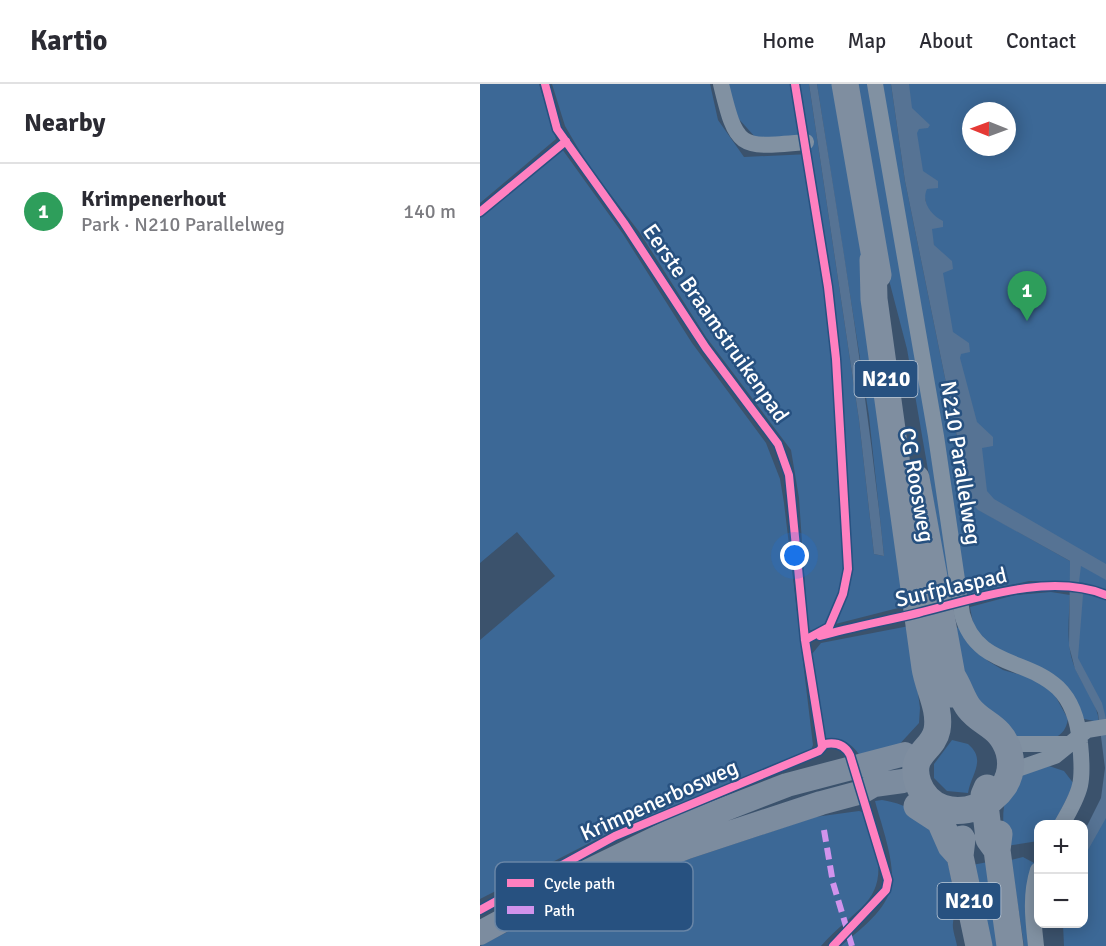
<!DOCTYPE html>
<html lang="en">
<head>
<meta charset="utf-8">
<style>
	:root { --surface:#fff; --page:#f7f7f7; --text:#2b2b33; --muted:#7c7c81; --line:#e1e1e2; --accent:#d93025 }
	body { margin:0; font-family:Signika,sans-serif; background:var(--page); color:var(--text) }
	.controls { position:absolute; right:18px; bottom:18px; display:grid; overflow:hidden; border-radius:12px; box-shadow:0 3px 15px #0003 }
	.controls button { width:54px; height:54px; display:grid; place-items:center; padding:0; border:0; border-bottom:2px solid var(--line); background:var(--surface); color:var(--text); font:30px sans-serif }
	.compass { position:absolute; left:482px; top:18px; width:54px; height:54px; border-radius:50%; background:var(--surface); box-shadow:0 3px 15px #0003; rotate:271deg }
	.you { position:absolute; left:315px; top:472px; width:21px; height:21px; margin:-15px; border:4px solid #fff; border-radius:50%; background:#1a73e8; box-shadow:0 0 0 9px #1a73e833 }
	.badge { display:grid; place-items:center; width:39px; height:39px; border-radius:50%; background:var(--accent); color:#fff; font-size:20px; font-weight:700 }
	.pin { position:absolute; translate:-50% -50px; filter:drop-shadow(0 2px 3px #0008) }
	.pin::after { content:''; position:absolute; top:32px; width:21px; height:18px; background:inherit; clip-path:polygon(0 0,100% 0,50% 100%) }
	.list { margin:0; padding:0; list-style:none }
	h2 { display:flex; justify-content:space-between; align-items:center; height:78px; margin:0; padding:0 24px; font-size:26px }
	h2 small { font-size:20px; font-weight:400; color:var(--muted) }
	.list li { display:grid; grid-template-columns:39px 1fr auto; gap:18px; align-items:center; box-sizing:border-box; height:96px; padding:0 24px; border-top:2px solid var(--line) }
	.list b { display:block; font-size:22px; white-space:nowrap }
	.list p { margin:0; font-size:20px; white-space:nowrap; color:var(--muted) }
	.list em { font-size:20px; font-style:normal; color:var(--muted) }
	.map { position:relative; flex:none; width:626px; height:862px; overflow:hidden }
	header { display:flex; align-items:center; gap:36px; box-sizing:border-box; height:84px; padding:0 30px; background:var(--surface); border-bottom:2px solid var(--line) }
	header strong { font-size:28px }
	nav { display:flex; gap:33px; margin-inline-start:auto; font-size:21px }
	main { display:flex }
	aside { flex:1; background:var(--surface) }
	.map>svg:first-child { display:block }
	.green { fill:#3c6896; fill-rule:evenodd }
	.water { fill:#567394 }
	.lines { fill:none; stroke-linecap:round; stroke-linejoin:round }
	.street { stroke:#8191a2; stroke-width:16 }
	.secondary { stroke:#7c8c9f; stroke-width:24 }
	.primary { stroke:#7f8ea0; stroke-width:27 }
	.quiet { stroke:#d193ec; stroke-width:6; stroke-dasharray:12 6; stroke-linecap:butt }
	.cycleway-casing { stroke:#275180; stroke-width:11 }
	.cycleway { stroke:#ff80c0; stroke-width:8 }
	.labels { text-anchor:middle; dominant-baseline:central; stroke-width:5; stroke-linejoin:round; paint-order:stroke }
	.shield { fill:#275180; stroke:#becbd9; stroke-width:1.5 }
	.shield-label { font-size:21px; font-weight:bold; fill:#fff }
	.street-label { font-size:22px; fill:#fff; stroke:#275180 }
	.key { fill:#275180; stroke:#6885a6; stroke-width:1.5 }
	.key-label { font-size:16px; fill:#fff }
</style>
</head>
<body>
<header>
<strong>Kartio</strong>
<nav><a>Home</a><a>Map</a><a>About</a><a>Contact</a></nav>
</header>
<main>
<aside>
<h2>Nearby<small></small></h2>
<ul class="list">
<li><span class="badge" style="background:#2e9e5b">1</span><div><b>Krimpenerhout</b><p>Park · N210 Parallelweg</p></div><em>140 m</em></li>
</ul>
</aside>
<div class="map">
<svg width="626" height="862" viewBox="0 0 626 862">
	<rect width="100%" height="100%" fill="#3b526c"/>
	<!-- green -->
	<path class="green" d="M 0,0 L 59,0 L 76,55 L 0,119 Z
		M 72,0 L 230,0 L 238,36 L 264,73 L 330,70 L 328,52 L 276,54 L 257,33 L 248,0 L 329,0 L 379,336 L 394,470 L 404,472 L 389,332 L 337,0 L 356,0 L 406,319 L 425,520 L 422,523 L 328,547 L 319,414 L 311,366 L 226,253 L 160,149 L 108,81 L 85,42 Z
		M 374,0 L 390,0 L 463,414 L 472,506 L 469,507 L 427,265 L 403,173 Z
		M 400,0 L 411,0 L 425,97 L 477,353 L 487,414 L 499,426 L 590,477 L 590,498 L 549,497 L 486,511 Z
		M 424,0 L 626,0 L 626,656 L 617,620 L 596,577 L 598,471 L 500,412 ZM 491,27 L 527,27 L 527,63 L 491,63 Z
		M 82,65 L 143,150 L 212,259 L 286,359 L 300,395 L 304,419 L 333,661 L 331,666 L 321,672 L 129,749 L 0,815 L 0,556 L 75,492 L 37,448 L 0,479 L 0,134 Z
		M 571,508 L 590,511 C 589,536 585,563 596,586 C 604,604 617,618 619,638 L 604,635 L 595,616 L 514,568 L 495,550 L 490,523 L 535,511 Z
		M 429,542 L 440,624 L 439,639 L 416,664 L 383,676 C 373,660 363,652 343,655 L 332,570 L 341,559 Z
		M 480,543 L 508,577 L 523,586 L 552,594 L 572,606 L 588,635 C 586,645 583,650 574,654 L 533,652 L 487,606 L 476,544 Z
		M 472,656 L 488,660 C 507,676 491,690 488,709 L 467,707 L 454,694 L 454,680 Z
		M 569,682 L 584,687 L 594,700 L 574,740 L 558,740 L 558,757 L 526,762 C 522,739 519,707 542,692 C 550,687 561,685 569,682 Z
		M 402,716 C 461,725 471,775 475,825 C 476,831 473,834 473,839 C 472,846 476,855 477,862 L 361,862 C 377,848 403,829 410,807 C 418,785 401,740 395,717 Z
		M 626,718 L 626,862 L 584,862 L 583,840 L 604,840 L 604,759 Z
		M 379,727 C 390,729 390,740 393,749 C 411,819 382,817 341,862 L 0,862 L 78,822 L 125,803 L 335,733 Z
		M 543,773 L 556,780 L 554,862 L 544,862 L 531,776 Z
		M 508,778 L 522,862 L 507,862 L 492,781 Z"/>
	<!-- water -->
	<path class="water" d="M 329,0 L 337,0 C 362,157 388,314 404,472 L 394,470 L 379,336 Z
		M 411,0 L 429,0 L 432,24 L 450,41 L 448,44 L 439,45 L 437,49 L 443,87 L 458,97 L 458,104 L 447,105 C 441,118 451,131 463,137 L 463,143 L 452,145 L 454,161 L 472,177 L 473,185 L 463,189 L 473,248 L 489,259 L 490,268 L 481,270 L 480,274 L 497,338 L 513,353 L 513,362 L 502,364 L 507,407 L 514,415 L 626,480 L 626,496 L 601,482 L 599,498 L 603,511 L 598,574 L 622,619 L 626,635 L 626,734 L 604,773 L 604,748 L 621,714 L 625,684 L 618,629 L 595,585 L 589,562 L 590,477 L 498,426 L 487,414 L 477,353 L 425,97 Z"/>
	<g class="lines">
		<!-- street -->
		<path class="street" d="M 241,0 C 257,66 259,64 326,58
			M 395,0 L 456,352 L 482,530 C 501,603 592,559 600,659 C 604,698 602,706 582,740
			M 526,660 L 591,660
			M 529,688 L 575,672 L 607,646 L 626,643
			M 556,862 C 553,835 550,811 558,786"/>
		<!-- secondary -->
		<path class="secondary" d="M 112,800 L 207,763 L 341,719 L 382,708 L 394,701 L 423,697
			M 0,849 L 53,820 L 71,805 L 199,743 L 307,701 L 425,670"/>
		<!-- primary -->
		<path class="primary" d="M 365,0 L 398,191
			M 393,176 L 394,215 L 445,584 C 448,604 461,625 457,646 C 453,667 428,669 438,699 C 458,752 543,721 529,668 C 521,641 502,641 489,624 C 482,615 479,602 472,592
			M 436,394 L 472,592 L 471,610
			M 507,704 L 504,711 L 509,755 L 517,766
			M 437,722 L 460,737 L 471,762 L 480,772
			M 519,750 L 517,766 L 530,862
			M 482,755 L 480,772 L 499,862"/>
		<!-- quiet -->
		<path class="quiet" d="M 344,746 L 353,799 L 372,862"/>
		<!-- cycleway casing -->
		<g class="cycleway-casing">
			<path id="cycleway" d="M 65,0 L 77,45 L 144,139 L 226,264 L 298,360 L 309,391 L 325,556 L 342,662
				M 315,0 L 348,203 L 356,275 L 368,485 L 363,510 L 349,543 L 325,556
				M 0,128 L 86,57
				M 340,552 C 372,543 405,537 438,529 C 494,515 570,488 626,511
				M 0,826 L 135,752 L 339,667 L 345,660 C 356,658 365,661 370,671 L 408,796 L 406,806 L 353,862"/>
		</g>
		<!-- cycleway -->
		<use href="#cycleway" class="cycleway"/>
	</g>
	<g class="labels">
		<!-- shield labels -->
		<g class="shield">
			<rect x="374.5" y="277" width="63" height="36" rx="4.5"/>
			<rect x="457.5" y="799" width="63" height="36" rx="4.5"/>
		</g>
		<g class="shield-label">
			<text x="406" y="295">N210</text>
			<text x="489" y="817">N210</text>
		</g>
		<!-- street labels -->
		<g class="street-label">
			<text transform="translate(236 239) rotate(55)">Eerste Braamstruikenpad</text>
			<text transform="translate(481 379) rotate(81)">N210 Parallelweg</text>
			<text transform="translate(437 401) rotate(80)">CG Roosweg</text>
			<text transform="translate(471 503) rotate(-13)">Surfplaspad</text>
			<text transform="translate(179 716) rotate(-24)">Krimpenerbosweg</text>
		</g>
	</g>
	<!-- legend -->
	<rect x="15" y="778" width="198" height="69" rx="9" class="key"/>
	<rect x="27" y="795" width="27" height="8" fill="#ff80c0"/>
	<rect x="27" y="822" width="27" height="8" fill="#d193ec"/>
	<g class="key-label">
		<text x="64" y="805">Cycle path</text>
		<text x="64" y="832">Path</text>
	</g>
</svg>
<div class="controls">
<button>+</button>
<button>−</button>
</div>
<svg class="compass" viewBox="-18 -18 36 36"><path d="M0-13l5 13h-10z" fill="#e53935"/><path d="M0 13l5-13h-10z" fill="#7c7c81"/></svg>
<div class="you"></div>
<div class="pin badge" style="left:547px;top:237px;background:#2e9e5b">1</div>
</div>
</main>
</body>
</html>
